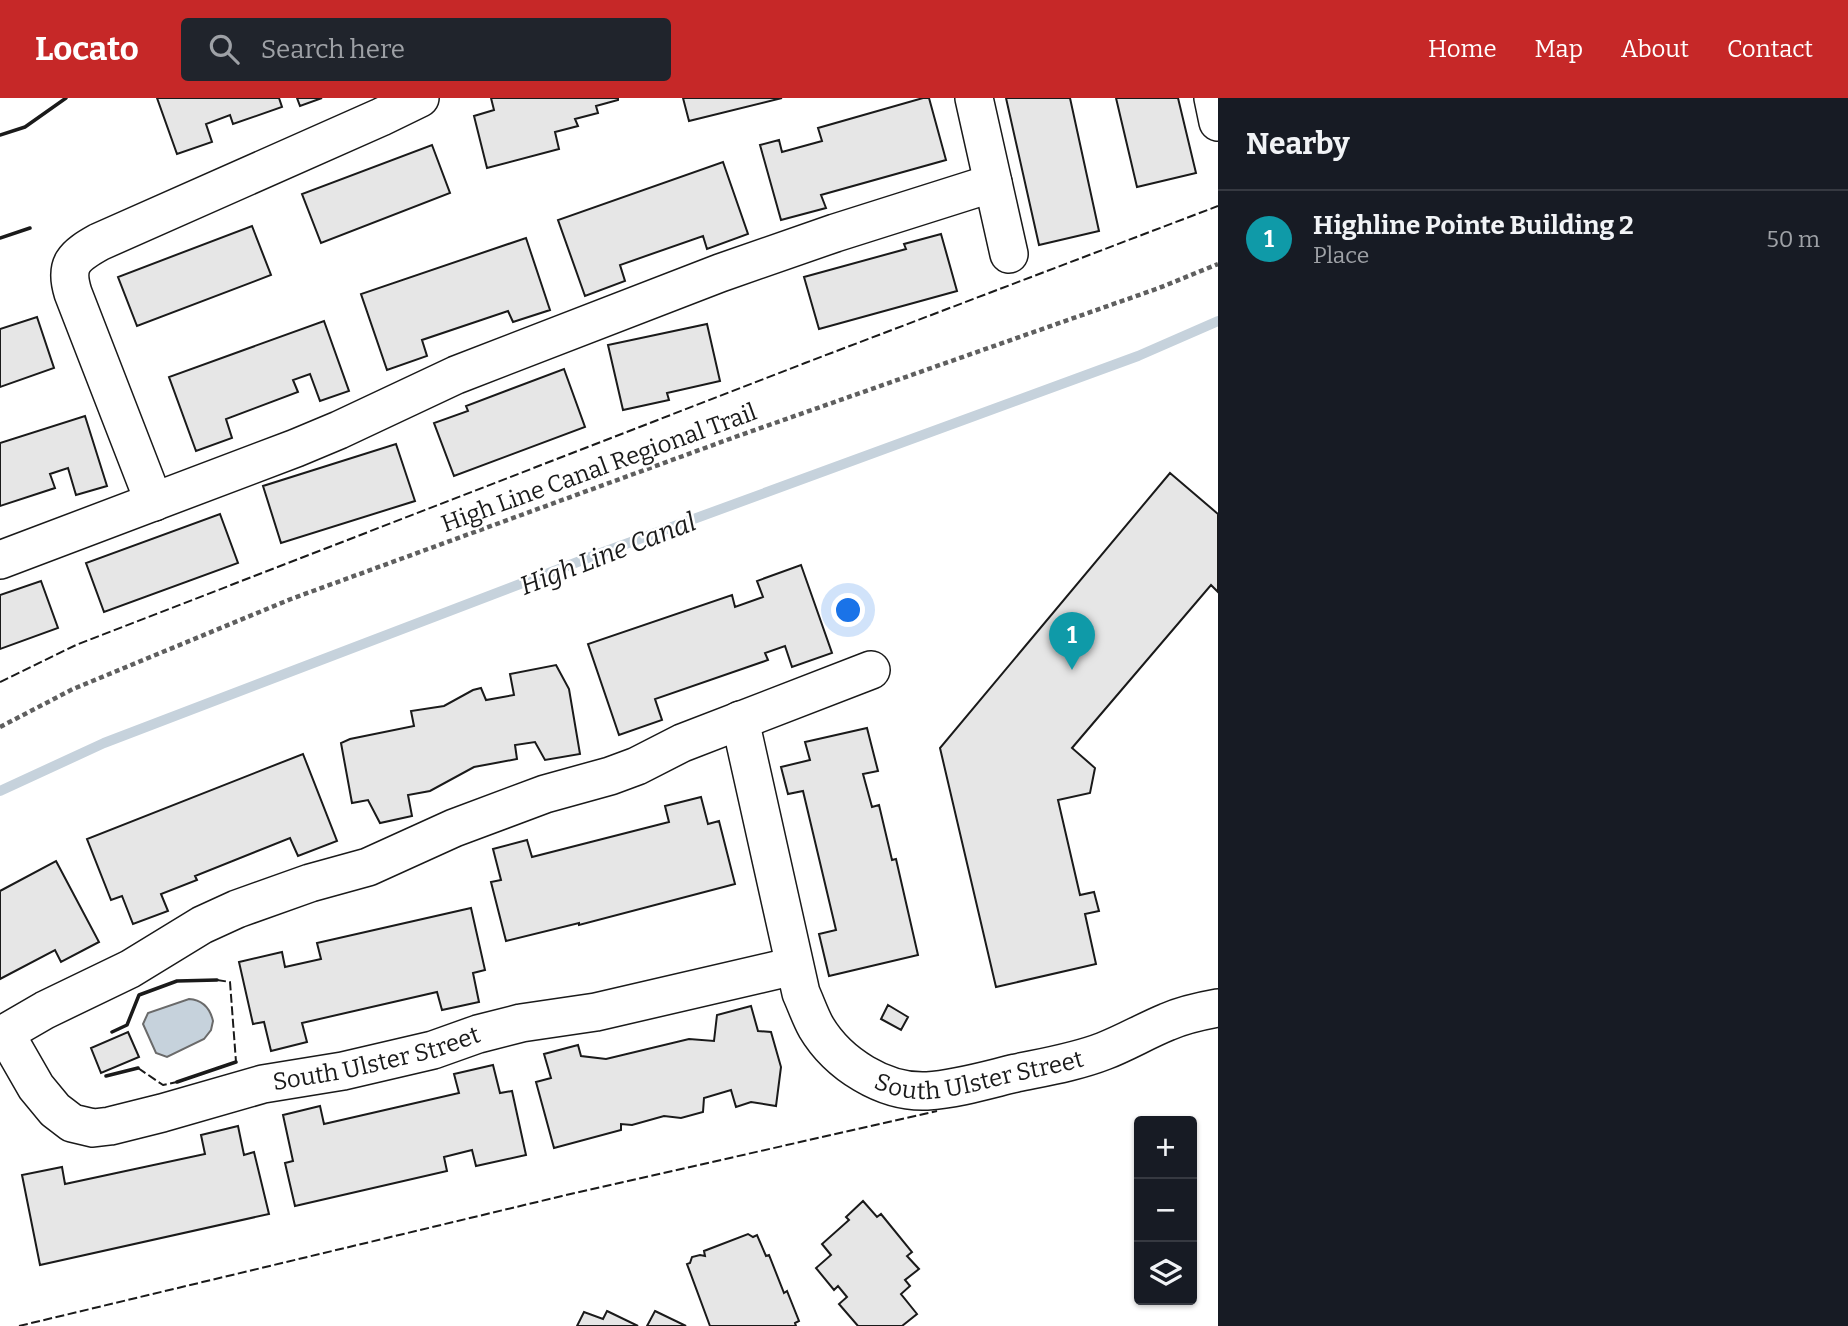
<!DOCTYPE html>
<html lang="en">
<head>
<meta charset="utf-8">
<style>
	:root { --surface:#171b24; --page:#20242c; --text:#f1f3f6; --muted:#9ea1a6; --line:#363941; --accent:#c62828 }
	body { margin:0; font-family:Bitter,serif; background:var(--page); color:var(--text) }
	.controls { position:absolute; right:21px; bottom:21px; display:grid; overflow:hidden; border-radius:7px; box-shadow:0 2px 5px #0004 }
	.controls button { width:63px; height:63px; display:grid; place-items:center; padding:0; border:0; border-bottom:2px solid var(--line); background:var(--surface); color:var(--text); font:35px sans-serif }
	.you { position:absolute; left:849px; top:513px; width:24px; height:24px; margin:-18px; border:5px solid #fff; border-radius:50%; background:#1a73e8; box-shadow:0 0 0 10px #1a73e833 }
	.badge { display:grid; place-items:center; width:46px; height:46px; border-radius:50%; background:var(--accent); color:#fff; font-size:23px; font-weight:700 }
	.pin { position:absolute; translate:-50% -58px; filter:drop-shadow(0 2px 4px #0008) }
	.pin::after { content:''; position:absolute; top:37px; width:24px; height:21px; background:inherit; clip-path:polygon(0 0,100% 0,50% 100%) }
	.list { margin:0; padding:0; list-style:none }
	h2 { display:flex; justify-content:space-between; align-items:center; height:91px; margin:0; padding:0 28px; font-size:30px }
	h2 small { font-size:23px; font-weight:400; color:var(--muted) }
	.list li { display:grid; grid-template-columns:46px 1fr auto; gap:21px; align-items:center; box-sizing:border-box; height:98px; padding:0 28px; border-top:2px solid var(--line) }
	.list b { display:block; font-size:26px; white-space:nowrap }
	.list p { margin:0; font-size:23px; white-space:nowrap; color:var(--muted) }
	.list em { font-size:23px; font-style:normal; color:var(--muted) }
	.icon { flex:none; width:38px; height:38px; fill:none; stroke:currentColor; stroke-width:2; stroke-linecap:round; stroke-linejoin:round }
	.map { position:relative; flex:none; width:1218px; height:1228px; overflow:hidden }
	header { display:flex; align-items:center; gap:42px; box-sizing:border-box; height:98px; padding:0 35px; background:var(--accent); color:#fff }
	header strong { font-size:33px }
	nav { display:flex; gap:38px; margin-inline-start:auto; font-size:24px }
	.search { width:490px; height:63px; background:var(--page); display:flex; align-items:center; gap:18px; box-sizing:border-box; padding:0 24px; border-radius:7px; color:var(--muted); font-size:26px }
	main { display:flex }
	aside { flex:1; background:var(--surface) }
	.map>svg:first-child { display:block }
	.water { fill:#c6d2dc; stroke:#6a6a6a; stroke-width:2 }
	.lines { fill:none; stroke-linecap:round; stroke-linejoin:round }
	.stream { stroke:#c6d2dc; stroke-width:10 }
	.building { fill:#e6e6e6; stroke:#1a1a1a; stroke-width:2 }
	.minor-casing { stroke:#1a1a1a; stroke-width:40 }
	.path { stroke:#5f5f5f; stroke-width:4.5; stroke-dasharray:5 3.5; stroke-linecap:butt }
	.minor { stroke:#fff; stroke-width:37 }
	.fence { stroke:#1a1a1a; stroke-width:2; stroke-dasharray:9 3.5; stroke-linecap:butt }
	.wall { stroke:#1a1a1a; stroke-width:3.5 }
	.labels { text-anchor:middle; dominant-baseline:central; stroke-width:5; stroke-linejoin:round; paint-order:stroke }
	.street-label { font-size:24px; fill:#1a1a1a; stroke:#fff }
	.water-label { font-size:26px; font-style:italic; fill:#1a1a1a; stroke:#fff }
</style>
</head>
<body>
<header>
<strong>Locato</strong>
<div class="search"><svg class="icon" aria-label="search" viewBox="0 0 24 24"><circle cx="10" cy="10" r="6"/><path d="M15 15l6 6"/></svg>Search here</div>
<nav><a>Home</a><a>Map</a><a>About</a><a>Contact</a></nav>
</header>
<main>
<div class="map">
<svg width="1218" height="1228" viewBox="0 0 1218 1228">
	<rect width="100%" height="100%" fill="#fff"/>
	<!-- water -->
	<path class="water" d="M 189,901 C 203,902 210,910 213,923 L 211,932 L 204,941 L 167,959 L 156,955 L 143,926 L 148,915 Z"/>
	<g class="lines">
		<!-- stream -->
		<path class="stream" d="M 0,693 L 104,645 L 601,455 L 1138,258 L 1218,223"/>
	</g>
	<!-- building -->
	<path class="building" d="M 157,0 L 279,0 L 282,9 L 233,26 L 230,17 L 206,26 L 212,44 L 177,56 Z
		M 297,0 L 322,0 L 300,8 Z
		M 491,0 L 618,0 L 618,2 L 596,8 L 598,15 L 575,21 L 578,28 L 555,34 L 559,51 L 487,70 L 474,18 L 494,12 Z
		M 683,0 L 782,0 L 689,23 Z
		M 923,0 L 929,0 L 946,62 L 821,97 L 826,110 L 781,122 L 760,47 L 779,42 L 782,54 L 822,43 L 818,30 Z
		M 1006,0 L 1070,0 L 1099,133 L 1039,147 Z
		M 1116,0 L 1178,0 L 1196,75 L 1137,89 Z
		M 432,47 L 450,95 L 321,145 L 302,96 Z
		M 723,64 L 748,136 L 707,151 L 703,138 L 620,167 L 625,183 L 585,198 L 558,122 Z
		M 252,128 L 271,177 L 137,228 L 118,179 Z
		M 941,136 L 957,193 L 819,231 L 804,179 L 906,151 L 904,146 Z
		M 526,140 L 550,212 L 513,224 L 508,213 L 422,242 L 427,258 L 387,272 L 361,196 Z
		M 37,219 L 54,270 L 0,289 L 0,231 Z
		M 324,223 L 349,293 L 320,303 L 310,276 L 293,282 L 298,294 L 226,321 L 232,340 L 196,353 L 169,279 Z
		M 707,226 L 720,283 L 667,295 L 669,302 L 623,312 L 608,247 Z
		M 564,271 L 585,329 L 454,378 L 434,325 L 468,313 L 466,308 Z
		M 85,318 L 107,388 L 76,397 L 68,370 L 50,376 L 55,390 L 0,408 L 0,345 Z
		M 396,346 L 415,403 L 281,445 L 263,388 Z
		M 1170,375 L 1218,416 L 1218,494 L 1211,487 L 1072,650 L 1095,670 L 1090,695 L 1058,702 L 1080,797 L 1094,794 L 1099,813 L 1085,816 L 1096,866 L 996,889 L 940,650 Z
		M 220,416 L 238,465 L 104,514 L 86,465 Z
		M 801,467 L 832,555 L 792,569 L 785,548 L 765,555 L 768,562 L 655,601 L 662,622 L 619,637 L 588,546 L 732,497 L 735,509 L 763,499 L 757,483 Z
		M 41,483 L 58,530 L 0,551 L 0,497 Z
		M 556,567 L 569,591 L 580,656 L 545,662 L 535,644 L 515,647 L 517,661 L 474,669 L 430,693 L 408,697 L 412,718 L 380,725 L 368,702 L 352,705 L 341,645 L 350,641 L 414,628 L 411,613 L 444,608 L 473,592 L 481,590 L 486,602 L 514,597 L 510,576 Z
		M 867,630 L 878,673 L 863,676 L 872,709 L 879,707 L 892,762 L 896,761 L 918,857 L 829,878 L 819,836 L 836,832 L 803,693 L 788,696 L 781,669 L 810,662 L 805,644 Z
		M 303,656 L 337,743 L 298,758 L 290,740 L 195,778 L 197,782 L 161,796 L 168,813 L 133,826 L 122,798 L 111,802 L 87,741 Z
		M 701,699 L 708,726 L 719,723 L 735,786 L 579,827 L 579,825 L 506,843 L 491,784 L 501,782 L 493,751 L 527,742 L 532,759 L 669,724 L 665,708 Z
		M 56,763 L 99,844 L 61,864 L 55,852 L 0,881 L 0,793 Z
		M 471,810 L 485,872 L 473,875 L 479,904 L 442,912 L 437,894 L 302,925 L 307,944 L 271,953 L 264,924 L 253,926 L 239,864 L 282,854 L 285,869 L 321,861 L 317,845 Z
		M 888,907 L 908,919 L 901,932 L 881,921 Z
		M 751,908 L 758,933 L 771,934 L 781,969 L 776,1008 L 751,1004 L 736,1009 L 731,992 L 704,1000 L 703,1014 L 681,1020 L 664,1018 L 632,1027 L 621,1026 L 621,1032 L 554,1050 L 536,984 L 551,980 L 544,956 L 578,947 L 581,958 L 606,961 L 689,941 L 714,943 L 717,917 Z
		M 128,934 L 139,959 L 101,975 L 91,950 Z
		M 493,967 L 500,995 L 512,993 L 526,1057 L 476,1068 L 472,1052 L 444,1059 L 447,1073 L 295,1108 L 285,1065 L 293,1063 L 283,1017 L 320,1008 L 324,1026 L 459,995 L 454,976 Z
		M 238,1028 L 244,1057 L 254,1054 L 269,1116 L 40,1167 L 22,1077 L 62,1069 L 65,1086 L 205,1056 L 201,1037 Z
		M 863,1103 L 877,1119 L 881,1116 L 912,1154 L 907,1158 L 919,1171 L 905,1182 L 910,1188 L 901,1196 L 917,1216 L 902,1228 L 858,1228 L 839,1206 L 847,1199 L 838,1188 L 834,1192 L 816,1170 L 831,1157 L 822,1146 L 849,1122 L 846,1119 Z
		M 748,1136 L 753,1139 L 757,1137 L 766,1158 L 769,1157 L 784,1195 L 787,1193 L 799,1223 L 795,1225 L 796,1228 L 710,1228 L 687,1166 L 690,1165 L 692,1159 L 700,1157 L 705,1158 L 704,1153 Z
		M 607,1213 L 638,1228 L 577,1228 L 584,1214 L 603,1221 Z
		M 655,1213 L 686,1228 L 647,1228 Z"/>
	<g class="lines">
		<!-- minor casing -->
		<g class="minor-casing">
			<g id="minor">
				<path d="M 974,0 L 1009,156"/>
				<path d="M 1213,0 L 1218,24"/>
				<path d="M 154,404 L 73,195 C 64,166 74,158 99,144 L 381,19 L 420,0"/>
				<path d="M 0,462 L 296,350 L 339,332 L 456,277 L 720,175 L 835,135 L 993,85"/>
				<path id="s1" d="M 740,622 L 801,895 C 806,906 810,918 816,929 C 838,966 884,995 927,993 C 957,991 987,982 1016,975 C 1045,969 1076,964 1104,953 C 1125,945 1145,933 1167,924 C 1183,917 1201,913 1218,910"/>
				<path id="s2" d="M 5,935 L 36,989 L 55,1012 L 72,1025 L 93,1030 L 110,1028 L 162,1015 L 263,986 L 343,973 L 433,952 L 478,936 L 521,925 L 596,914 L 794,868"/>
				<path d="M 0,938 L 45,912 L 130,871 L 202,827 L 237,811 L 310,785 L 368,769 L 454,730 L 545,696 L 610,678 L 637,668 L 682,645 L 871,572"/>
			</g>
		</g>
		<!-- path -->
		<path class="path" d="M 0,629 L 73,591 L 291,501 L 735,339 L 1159,190 L 1218,166"/>
		<!-- minor -->
		<use href="#minor" class="minor"/>
		<!-- fence -->
		<path class="fence" d="M 0,584 L 76,547 L 805,265 L 1218,108
			M 217,882 L 230,884 L 236,964
			M 138,970 L 163,987 L 177,984
			M 19,1228 L 562,1098 L 937,1013"/>
		<!-- wall -->
		<path class="wall" d="M 0,37 L 25,29 L 66,0
			M 0,140 L 30,130
			M 112,934 L 127,927 L 139,897 L 177,883 L 217,882
			M 106,978 L 138,970
			M 177,984 L 236,964"/>
	</g>
	<g class="labels">
		<!-- street labels -->
		<g class="street-label">
			<text transform="translate(599 370) rotate(-20)">High Line Canal Regional Trail</text>
			<text stroke="none"><textPath href="#s2" startOffset="427">South Ulster Street</textPath></text>
			<text stroke="none"><textPath href="#s1" startOffset="504">South Ulster Street</textPath></text>
		</g>
		<!-- water labels -->
		<g class="water-label">
			<text transform="translate(608 456) rotate(-21)">High Line Canal</text>
		</g>
	</g>
</svg>
<div class="controls">
<button>+</button>
<button>−</button>
<button><svg class="icon" aria-label="layers" viewBox="0 0 24 24"><path d="M12 4l9 5-9 5-9-5zM3 14l9 5 9-5"/></svg></button>
</div>
<div class="you"></div>
<div class="pin badge" style="left:1072px;top:572px;background:#0f9aa8">1</div>
</div>
<aside>
<h2>Nearby<small></small></h2>
<ul class="list">
<li><span class="badge" style="background:#0f9aa8">1</span><div><b>Highline Pointe Building 2</b><p>Place</p></div><em>50 m</em></li>
</ul>
</aside>
</main>
</body>
</html>
